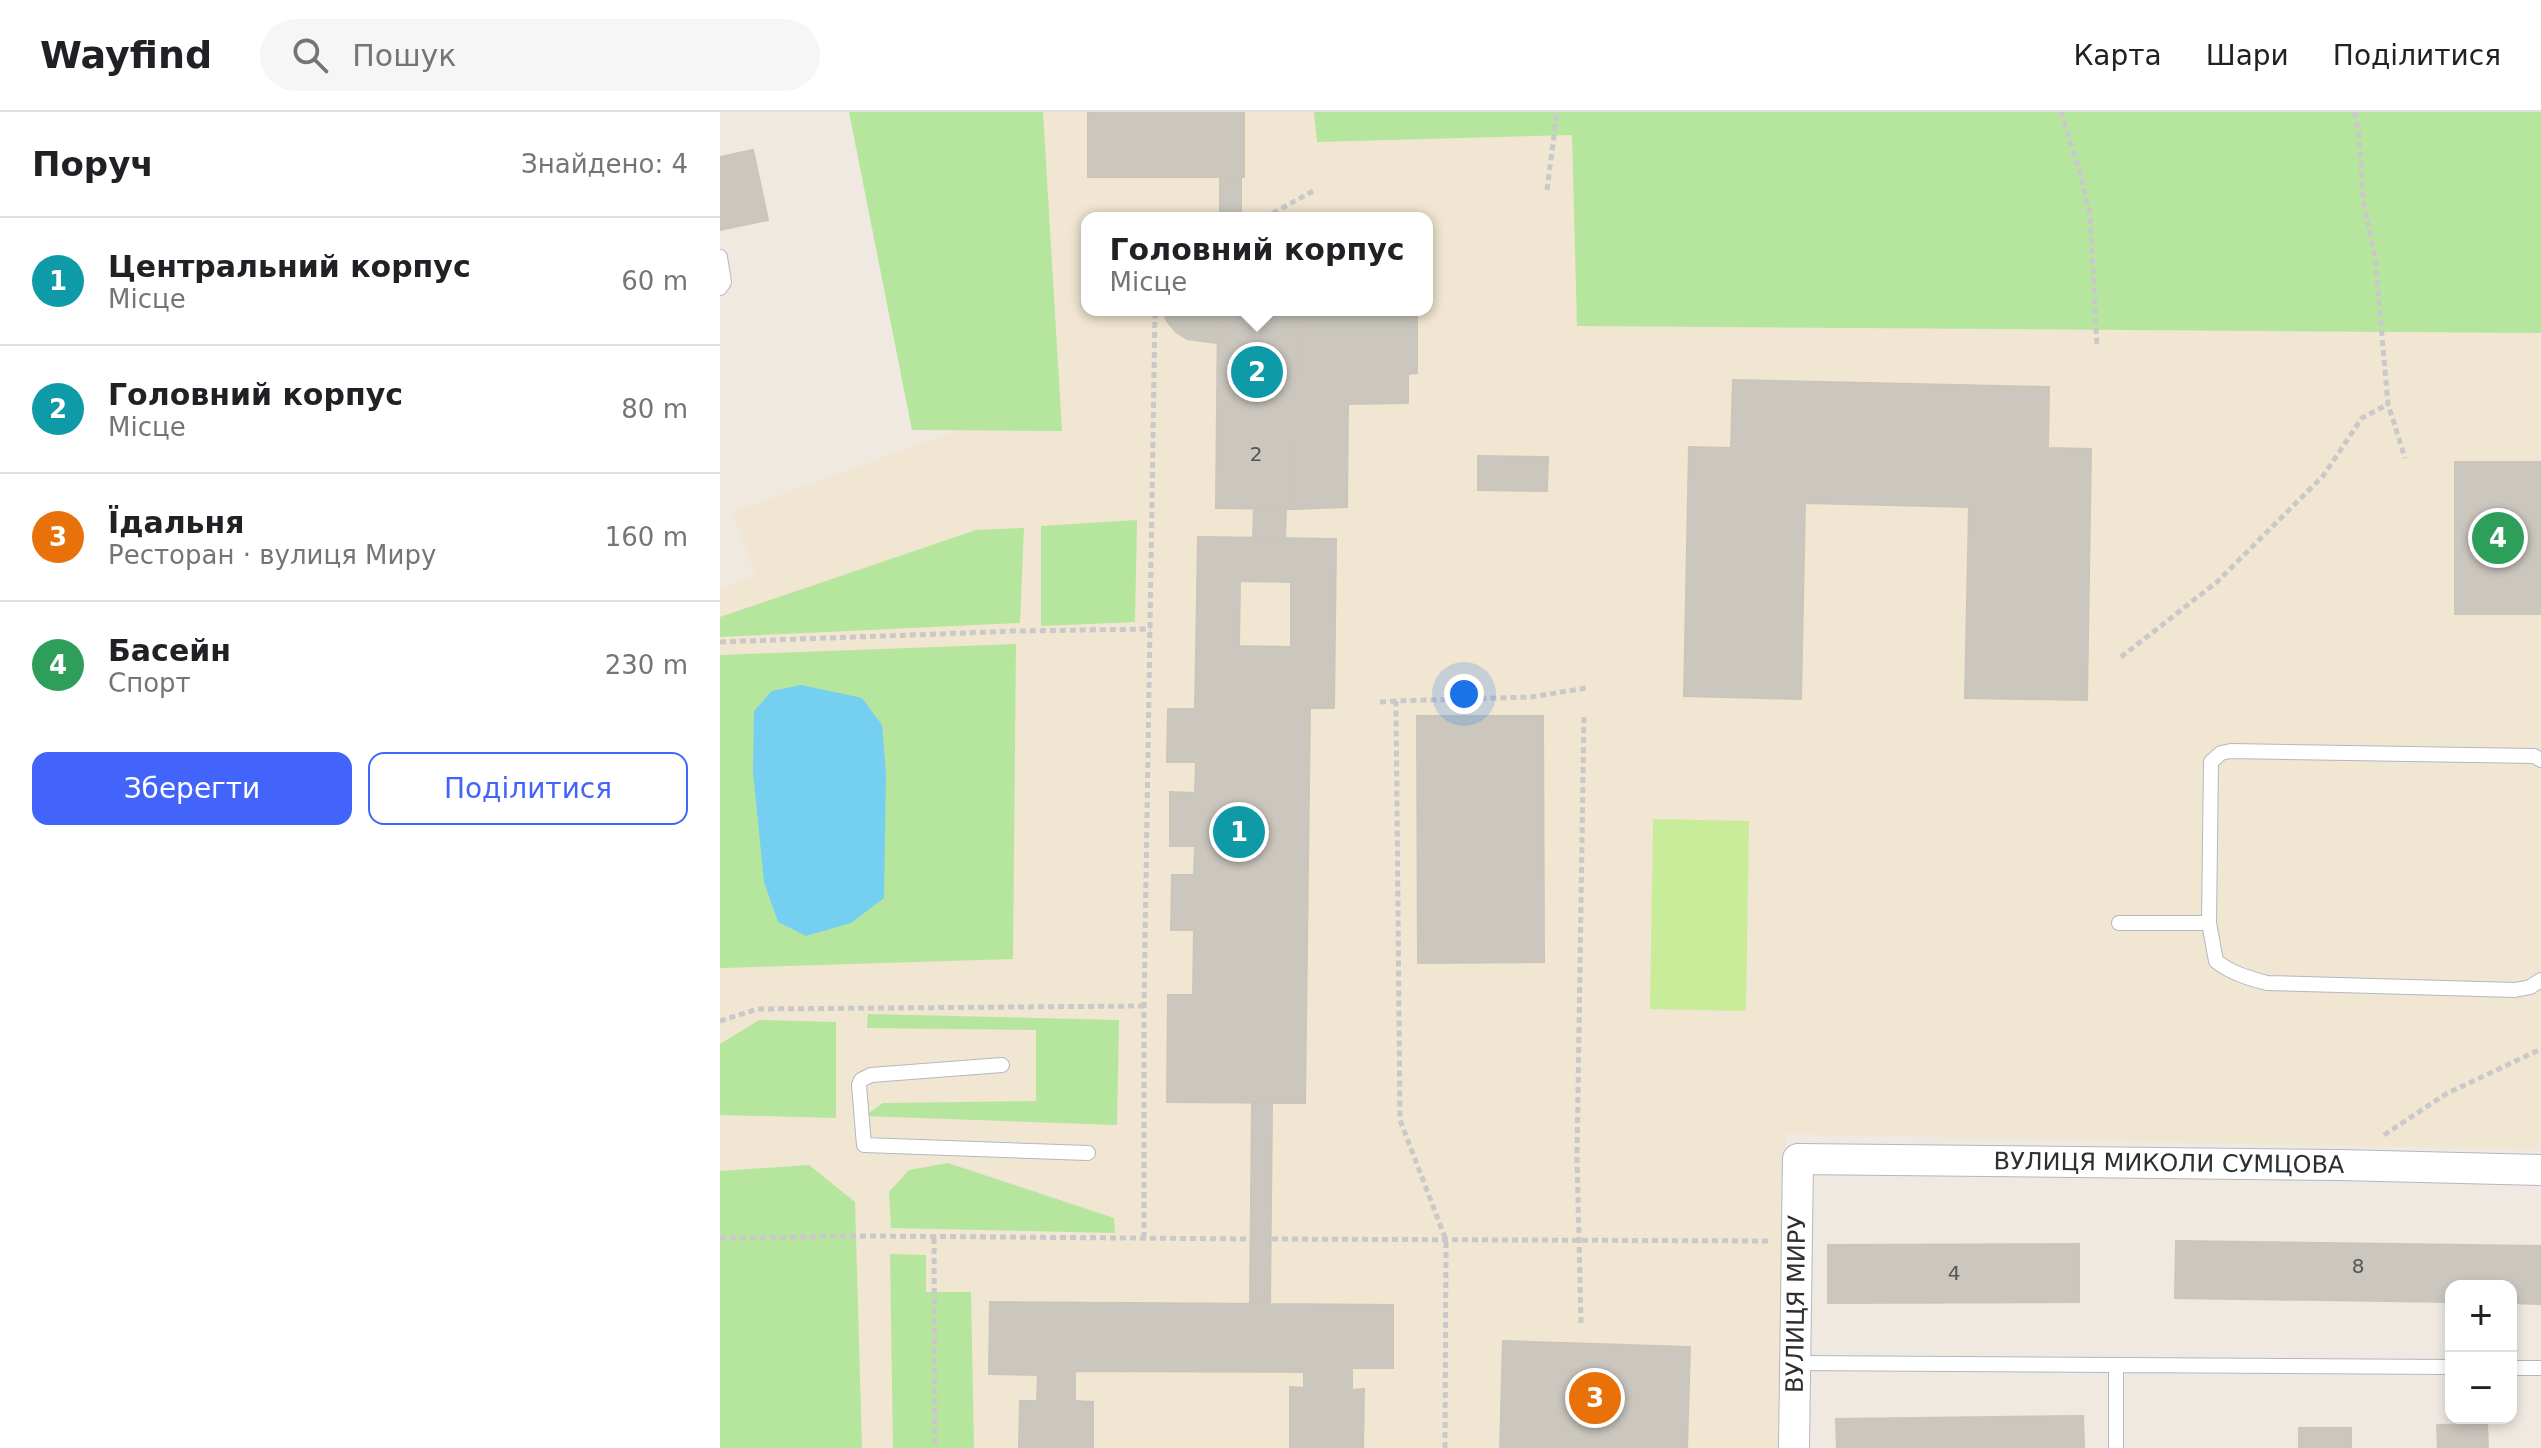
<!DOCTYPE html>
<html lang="uk">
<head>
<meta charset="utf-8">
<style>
	:root { --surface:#fff; --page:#f6f6f6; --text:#202124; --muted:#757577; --line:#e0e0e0; --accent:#4264fb }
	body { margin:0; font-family:"DejaVu Sans",sans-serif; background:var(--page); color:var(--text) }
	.controls { position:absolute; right:24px; bottom:24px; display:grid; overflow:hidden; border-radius:16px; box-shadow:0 4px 12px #0003 }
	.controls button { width:72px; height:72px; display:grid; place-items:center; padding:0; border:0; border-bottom:2px solid var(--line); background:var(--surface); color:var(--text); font:40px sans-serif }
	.you { position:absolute; left:744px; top:582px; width:28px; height:28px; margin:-20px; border:6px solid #fff; border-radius:50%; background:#1a73e8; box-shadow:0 0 0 12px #1a73e833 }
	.badge { display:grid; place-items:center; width:52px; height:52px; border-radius:50%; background:var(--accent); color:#fff; font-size:26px; font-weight:700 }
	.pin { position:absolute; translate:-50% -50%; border:4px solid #fff; box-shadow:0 2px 8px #0006 }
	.popup { position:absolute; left:361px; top:100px; width:352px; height:104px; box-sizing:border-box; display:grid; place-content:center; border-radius:16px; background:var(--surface); filter:drop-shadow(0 2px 6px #0005); font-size:26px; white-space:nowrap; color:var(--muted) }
	.popup b { font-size:30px; color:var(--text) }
	.popup::after { content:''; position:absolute; left:50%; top:100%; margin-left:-16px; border:16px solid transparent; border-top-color:var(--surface) }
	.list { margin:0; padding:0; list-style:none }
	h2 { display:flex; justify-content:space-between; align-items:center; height:104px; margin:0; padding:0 32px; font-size:34px }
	h2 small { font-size:26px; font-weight:400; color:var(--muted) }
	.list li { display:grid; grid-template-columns:52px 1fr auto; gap:24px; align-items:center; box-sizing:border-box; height:128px; padding:0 32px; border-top:2px solid var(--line) }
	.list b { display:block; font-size:30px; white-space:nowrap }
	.list p { margin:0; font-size:26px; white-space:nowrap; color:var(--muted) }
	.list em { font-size:26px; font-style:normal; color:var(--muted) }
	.actions { display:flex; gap:16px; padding:24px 32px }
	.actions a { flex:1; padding:18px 0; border:2px solid var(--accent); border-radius:16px; text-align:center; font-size:28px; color:var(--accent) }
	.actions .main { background:var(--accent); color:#fff }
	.icon { flex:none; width:44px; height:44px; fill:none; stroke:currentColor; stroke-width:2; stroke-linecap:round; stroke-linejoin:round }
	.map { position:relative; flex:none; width:1821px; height:1336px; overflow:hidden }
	header { display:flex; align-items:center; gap:48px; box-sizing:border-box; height:112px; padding:0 40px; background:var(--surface); border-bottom:2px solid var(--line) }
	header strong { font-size:38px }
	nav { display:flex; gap:44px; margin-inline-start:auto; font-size:28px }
	.search { width:560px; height:72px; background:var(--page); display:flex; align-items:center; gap:20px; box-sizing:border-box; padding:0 28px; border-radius:44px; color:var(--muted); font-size:30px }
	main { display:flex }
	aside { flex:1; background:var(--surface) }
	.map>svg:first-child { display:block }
	.education { fill:#f0e6d1; fill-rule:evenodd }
	.green { fill:#b6e59e }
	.pitch { fill:#c9ec9a }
	.water { fill:#75cff0 }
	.building { fill:#cbc7bf; stroke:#cbc5ba; stroke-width:2; fill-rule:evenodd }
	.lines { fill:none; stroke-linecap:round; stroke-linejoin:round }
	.lane-casing { stroke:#b4b7c1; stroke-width:16 }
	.street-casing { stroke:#b4b7c1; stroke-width:32 }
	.path { stroke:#c9c9c9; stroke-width:5; stroke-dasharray:6 4; stroke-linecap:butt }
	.lane { stroke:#fff; stroke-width:14 }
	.street { stroke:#fff; stroke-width:30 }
	.labels { text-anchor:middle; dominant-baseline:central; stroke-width:6; stroke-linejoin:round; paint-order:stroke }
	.number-label { font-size:20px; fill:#555452 }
	.street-label { font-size:24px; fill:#2e2e2e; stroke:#fff }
</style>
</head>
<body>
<header>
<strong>Wayfind</strong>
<div class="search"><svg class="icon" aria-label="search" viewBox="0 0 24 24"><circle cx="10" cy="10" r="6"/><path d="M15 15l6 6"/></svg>Пошук</div>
<nav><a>Карта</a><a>Шари</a><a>Поділитися</a></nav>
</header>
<main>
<aside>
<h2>Поруч<small>Знайдено: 4</small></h2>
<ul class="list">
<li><span class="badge" style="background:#0f9aa8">1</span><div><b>Центральний корпус</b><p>Місце</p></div><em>60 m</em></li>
<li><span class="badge" style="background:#0f9aa8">2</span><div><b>Головний корпус</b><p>Місце</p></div><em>80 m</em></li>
<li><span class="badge" style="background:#e8710a">3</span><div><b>Їдальня</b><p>Ресторан · вулиця Миру</p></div><em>160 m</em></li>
<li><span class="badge" style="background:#2e9e5b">4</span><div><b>Басейн</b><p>Спорт</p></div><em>230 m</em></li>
</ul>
<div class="actions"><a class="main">Зберегти</a><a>Поділитися</a></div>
</aside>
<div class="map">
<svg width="1821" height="1336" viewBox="0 0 1821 1336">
	<rect width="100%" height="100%" fill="#efe9e1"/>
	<!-- education -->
	<path class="education" d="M 323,0 L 594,0 L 597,30 L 852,23 L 858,214 L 1821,221 L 1821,1038 L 1066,1022 L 1061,1336 L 6,1336 L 0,1299 L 0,477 L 35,463 L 13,400 L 236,319 L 342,319 ZM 367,106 L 707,106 L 707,198 L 367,198 Z"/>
	<!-- green -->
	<path class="green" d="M 129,0 L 323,0 L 342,319 L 192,318 Z
		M 594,0 L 1821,0 L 1821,221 L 857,214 L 852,23 L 597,30 Z
		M 417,408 L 415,510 L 321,514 L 321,414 Z
		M 304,416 L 300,511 L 0,525 L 0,505 L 256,418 Z
		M 296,532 L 293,847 L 0,856 L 0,543 Z
		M 148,902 L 399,908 L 397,1013 L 144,1004 L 163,991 L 316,989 L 316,918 L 147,916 Z
		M 39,908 L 116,910 L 116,1006 L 0,1003 L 0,932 Z
		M 228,1051 L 394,1106 L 395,1121 L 171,1116 L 169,1080 L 189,1058 Z
		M 89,1053 L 135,1090 L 142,1336 L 0,1336 L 0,1059 Z
		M 170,1142 L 206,1143 L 206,1180 L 251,1180 L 254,1336 L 173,1336 Z"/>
	<!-- pitch -->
	<path class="pitch" d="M 933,707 L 1029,709 L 1026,899 L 930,897 Z"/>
	<!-- water -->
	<path class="water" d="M 81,573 L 142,586 L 162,613 L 166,662 L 164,786 L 131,811 L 86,824 L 58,810 L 44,770 L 33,660 L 34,599 L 52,579 Z"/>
	<!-- building -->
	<path class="building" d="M 368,0 L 524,0 L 524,65 L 368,65 Z
		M 33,38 L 48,108 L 0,118 L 0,45 Z
		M 500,66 L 521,66 L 521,106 L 500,106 Z
		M 443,198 L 498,198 L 498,231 L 467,227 L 456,220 L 447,209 Z
		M 498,198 L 577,198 L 575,397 L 496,396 Z
		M 577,198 L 697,198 L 697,261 L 688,262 L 688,291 L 628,292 L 627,395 L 575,397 Z
		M 1013,268 L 1329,275 L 1328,336 L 1371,337 L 1367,588 L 1245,586 L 1249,395 L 1085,391 L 1081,587 L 964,584 L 969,335 L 1011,336 Z
		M 758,344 L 828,345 L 827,379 L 758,378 Z
		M 1735,350 L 1821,350 L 1821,502 L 1735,502 Z
		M 534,396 L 566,396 L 565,426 L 533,426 Z
		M 478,425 L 616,427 L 614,596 L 590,596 L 585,991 L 447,990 L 448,883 L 473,883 L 474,818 L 451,818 L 452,763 L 474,763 L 475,734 L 450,734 L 450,680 L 475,681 L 476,650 L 447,650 L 448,597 L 475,597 ZM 520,469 L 571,470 L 571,535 L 519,534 Z
		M 697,604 L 823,604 L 824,850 L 698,851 Z
		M 532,991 L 552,991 L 550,1191 L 530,1191 Z
		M 1456,1129 L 1821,1134 L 1821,1192 L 1791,1191 L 1791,1174 L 1731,1174 L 1731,1190 L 1455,1186 Z
		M 1359,1132 L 1359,1190 L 1108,1191 L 1108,1133 Z
		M 270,1190 L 673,1193 L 673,1256 L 632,1256 L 632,1278 L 644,1277 L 643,1336 L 570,1336 L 570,1275 L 584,1276 L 584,1260 L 355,1259 L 355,1289 L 373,1290 L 373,1336 L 299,1336 L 300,1289 L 317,1289 L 318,1263 L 269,1262 Z
		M 783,1229 L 970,1235 L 967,1336 L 780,1336 Z
		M 1363,1304 L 1364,1336 L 1117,1336 L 1116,1307 Z
		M 1767,1312 L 1768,1336 L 1718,1336 L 1717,1313 Z
		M 1579,1316 L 1631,1316 L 1631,1336 L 1579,1336 Z"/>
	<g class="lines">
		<!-- lane casing -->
		<g class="lane-casing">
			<path id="lane" d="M 0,145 L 4,170 L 0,176
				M 1821,648 L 1814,644 L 1511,639 L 1501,641 L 1491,650 L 1489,811 L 1496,849 C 1511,861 1528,866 1547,871 L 1795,878 L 1810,875 L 1821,868
				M 1399,811 L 1489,811
				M 282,953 L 151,963 L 141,968 L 139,973 L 144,1033 L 368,1041
				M 1075,1251 L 1731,1255
				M 1791,1256 L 1821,1256
				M 1396,1336 L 1396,1253"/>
		</g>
		<!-- street casing -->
		<g class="street-casing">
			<g id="street">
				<path id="s1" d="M 1074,1336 L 1078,1047 L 1620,1053 L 1821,1058"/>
			</g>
		</g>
		<!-- path -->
		<path class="path" d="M 1341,0 L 1360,61 L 1370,103 L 1377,234
			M 1635,0 L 1639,23 L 1643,88 L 1655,145 L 1668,292 L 1685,346
			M 827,78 L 837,0
			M 544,106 L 595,78
			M 0,530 L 299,519 L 431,517
			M 1401,545 L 1497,470 L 1603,364 L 1642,306 L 1668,292
			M 660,590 L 676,589
			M 0,909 L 38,897 L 424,894
			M 1664,1023 L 1726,982 L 1821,937
			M 0,1126 L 151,1124 L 531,1127
			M 214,1126 L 215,1336
			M 424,1126 L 424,894 L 435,198
			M 552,1127 L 1048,1129
			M 861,1211 L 857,1045 L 864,602
			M 725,1336 L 726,1128 L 680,1008 L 676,589 L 811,585 L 866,576"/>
		<!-- lane -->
		<use href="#lane" class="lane"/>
		<!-- street -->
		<use href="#street" class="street"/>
	</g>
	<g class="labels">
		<!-- number labels -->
		<g class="number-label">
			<text x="536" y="342">2</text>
			<text x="1638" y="1154">8</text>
			<text x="1234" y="1161">4</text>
		</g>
		<!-- street labels -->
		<g class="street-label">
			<text stroke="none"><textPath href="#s1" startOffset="660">ВУЛИЦЯ МИКОЛИ СУМЦОВА</textPath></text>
			<text stroke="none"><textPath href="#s1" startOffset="144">ВУЛИЦЯ МИРУ</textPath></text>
		</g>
	</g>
</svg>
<div class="controls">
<button>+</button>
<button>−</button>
</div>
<div class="you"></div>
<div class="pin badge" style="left:519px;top:720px;background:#0f9aa8">1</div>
<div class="pin badge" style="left:537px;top:260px;background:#0f9aa8">2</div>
<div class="popup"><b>Головний корпус</b>Місце</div>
<div class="pin badge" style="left:875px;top:1286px;background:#e8710a">3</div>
<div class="pin badge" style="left:1778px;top:426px;background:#2e9e5b">4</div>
</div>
</main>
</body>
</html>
